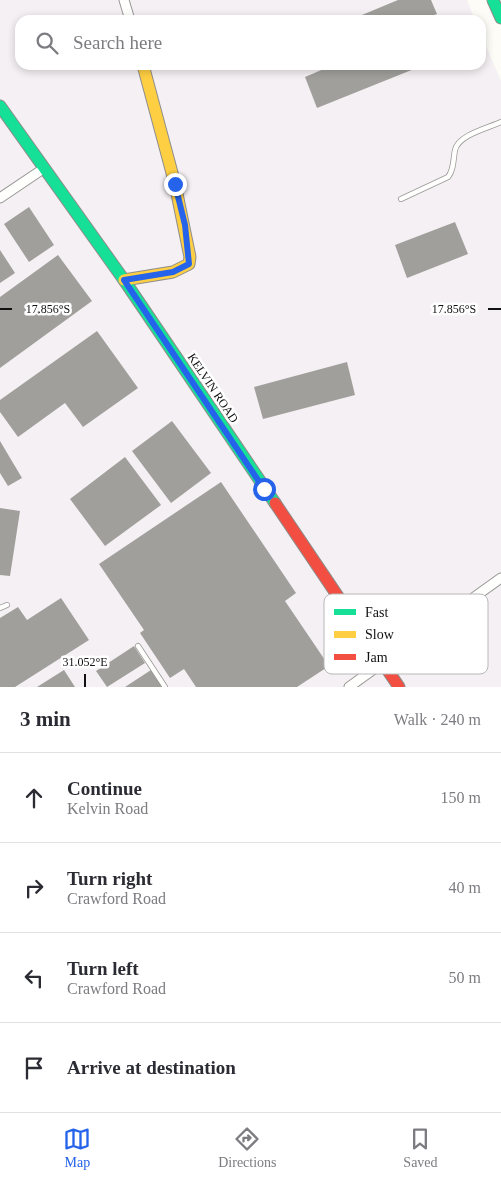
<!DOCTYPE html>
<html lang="en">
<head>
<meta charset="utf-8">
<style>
	:root { --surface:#fff; --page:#f7f7f7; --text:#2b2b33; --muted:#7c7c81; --line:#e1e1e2; --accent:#2563eb }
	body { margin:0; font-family:"Times New Roman",serif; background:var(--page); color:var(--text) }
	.stop { position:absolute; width:15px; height:15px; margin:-11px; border:4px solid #2563eb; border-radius:50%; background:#fff }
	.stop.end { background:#2563eb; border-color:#fff; box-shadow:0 1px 5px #0008 }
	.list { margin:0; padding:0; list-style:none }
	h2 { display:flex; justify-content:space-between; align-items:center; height:65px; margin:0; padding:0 20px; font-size:21px }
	h2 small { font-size:16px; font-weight:400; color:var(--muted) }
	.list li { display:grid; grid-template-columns:32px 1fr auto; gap:15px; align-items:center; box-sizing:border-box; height:90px; padding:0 20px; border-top:1px solid var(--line) }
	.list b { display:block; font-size:19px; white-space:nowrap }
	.list p { margin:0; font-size:16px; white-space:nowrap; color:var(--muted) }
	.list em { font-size:16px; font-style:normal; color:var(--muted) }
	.icon { flex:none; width:28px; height:28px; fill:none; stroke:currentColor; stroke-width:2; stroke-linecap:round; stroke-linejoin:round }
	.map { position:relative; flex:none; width:501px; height:687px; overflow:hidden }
	.search { position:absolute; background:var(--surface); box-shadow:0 2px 8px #0003; left:15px; right:15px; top:15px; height:55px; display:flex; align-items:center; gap:12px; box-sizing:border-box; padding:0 18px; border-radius:15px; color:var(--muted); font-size:19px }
	.sheet { height:425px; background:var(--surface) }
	nav { display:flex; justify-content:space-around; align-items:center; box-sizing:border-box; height:70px; border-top:1px solid var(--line); background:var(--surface); font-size:14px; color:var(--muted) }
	nav a { display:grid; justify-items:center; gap:2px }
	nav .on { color:var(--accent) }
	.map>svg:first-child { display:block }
	.industrial { fill:#f5f0f3 }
	.building { fill:#a19f9c }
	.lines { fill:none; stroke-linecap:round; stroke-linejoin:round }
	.lane-casing { stroke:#979795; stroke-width:6 }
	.street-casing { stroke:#979795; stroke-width:11 }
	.fast-casing { stroke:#8e8d8b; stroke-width:13 }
	.slow-casing { stroke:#8e8d8b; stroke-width:13 }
	.jam-casing { stroke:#8e8d8b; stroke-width:13 }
	.lane { stroke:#fffffe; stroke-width:4.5 }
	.street { stroke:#fffffe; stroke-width:9 }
	.fast { stroke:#16e098; stroke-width:11 }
	.slow { stroke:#ffcf43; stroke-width:11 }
	.jam { stroke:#f24e42; stroke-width:11 }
	.route { stroke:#2563eb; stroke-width:6 }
	.ticks { fill:none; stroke:#111; stroke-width:2 }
	.labels { text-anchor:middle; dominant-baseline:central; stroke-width:5; stroke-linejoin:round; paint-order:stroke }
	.street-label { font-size:12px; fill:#111; stroke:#fff }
	.key { fill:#fff; stroke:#b8b8b8; stroke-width:1 }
	.key-label { font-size:14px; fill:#111 }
	.ticks-label { font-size:12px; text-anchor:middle; fill:#111; stroke:#fff; stroke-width:5; stroke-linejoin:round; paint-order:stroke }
</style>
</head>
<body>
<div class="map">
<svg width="501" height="687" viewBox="0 0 501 687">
	<rect width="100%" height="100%" fill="#fdfcf7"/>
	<!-- industrial -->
	<path class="industrial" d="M 0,0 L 467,0 L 475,20 L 20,20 L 20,65 L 481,65 L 481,34 L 501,81 L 501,687 L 0,687 Z"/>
	<!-- building -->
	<path class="building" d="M 398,0 L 431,0 L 437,14 L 422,20 L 358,20 L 357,17 Z
		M 333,65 L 424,65 L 317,108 L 305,77 Z
		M 29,207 L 54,245 L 29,262 L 4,224 Z
		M 455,222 L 468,254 L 407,278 L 395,245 Z
		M 0,250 L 15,273 L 0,283 Z
		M 58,255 L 92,301 L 0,368 L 0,297 Z
		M 97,331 L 138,388 L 83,427 L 65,403 L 18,437 L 0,412 L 0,400 Z
		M 347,362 L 355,395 L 263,419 L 254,387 Z
		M 172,421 L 211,473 L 171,503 L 132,451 Z
		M 0,441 L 22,478 L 8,486 L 0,473 Z
		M 125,457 L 161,505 L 105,546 L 70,499 Z
		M 221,482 L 296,593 L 285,601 L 329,666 L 297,687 L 196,687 L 184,669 L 170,678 L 140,633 L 144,630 L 99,564 Z
		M 0,508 L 20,511 L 10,576 L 0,575 Z
		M 61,598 L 89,640 L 15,687 L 0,687 L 0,618 L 18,607 L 27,620 Z
		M 134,646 L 145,663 L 107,687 L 96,671 Z
		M 64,670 L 75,687 L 37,687 Z
		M 151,670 L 163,687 L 125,687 Z"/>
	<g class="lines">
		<!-- lane casing -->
		<g class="lane-casing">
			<path id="lane" d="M 401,199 L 448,177 C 454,170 453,160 455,150 C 458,135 488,128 501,122
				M 0,608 L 7,605
				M 138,646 L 165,687"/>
		</g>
		<!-- street casing -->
		<g class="street-casing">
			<path id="street" d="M 124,0 L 130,20
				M 0,198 L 43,169
				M 349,687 L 501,578"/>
		</g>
		<!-- fast casing -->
		<g class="fast-casing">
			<path id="fast" d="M 493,0 L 501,18
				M 0,106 L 124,280 L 275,503"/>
		</g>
		<!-- slow casing -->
		<g class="slow-casing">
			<path id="slow" d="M 124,280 L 173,272 L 189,264 L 190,257 L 175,184 L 143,65"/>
		</g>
		<!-- jam casing -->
		<g class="jam-casing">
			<path id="jam" d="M 275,503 L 399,687"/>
		</g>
		<!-- lane -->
		<use href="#lane" class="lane"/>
		<!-- street -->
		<use href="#street" class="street"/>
		<!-- fast -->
		<use href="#fast" class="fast"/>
		<!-- slow -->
		<use href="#slow" class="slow"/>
		<!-- jam -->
		<use href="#jam" class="jam"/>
	</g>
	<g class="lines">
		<!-- route -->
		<path class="route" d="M 175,184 L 185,225 L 189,264 L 173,272 L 124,280 L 264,489"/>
	</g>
	<!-- ticks -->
	<path class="ticks" d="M 0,309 L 12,309M 488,309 L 501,309M 85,674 L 85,687"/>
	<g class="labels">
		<!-- street labels -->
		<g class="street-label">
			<text transform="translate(213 388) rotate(56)">KELVIN ROAD</text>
		</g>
	</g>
	<!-- legend -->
	<rect x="324" y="594" width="164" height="80" rx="8" class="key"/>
	<rect x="334" y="609" width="22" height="6" fill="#16e098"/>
	<rect x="334" y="631" width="22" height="7" fill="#ffcf43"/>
	<rect x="334" y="654" width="22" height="6" fill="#f24e42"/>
	<g class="key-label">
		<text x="365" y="617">Fast</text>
		<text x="365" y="639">Slow</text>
		<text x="365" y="662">Jam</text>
	</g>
	<g class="ticks-label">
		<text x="48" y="313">17.856°S</text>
		<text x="454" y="313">17.856°S</text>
		<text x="85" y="666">31.052°E</text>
	</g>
</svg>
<div class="stop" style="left:264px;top:489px"></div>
<div class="stop end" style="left:175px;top:184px"></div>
<div class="search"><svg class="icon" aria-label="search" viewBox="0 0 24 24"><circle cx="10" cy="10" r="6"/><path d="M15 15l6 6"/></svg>Search here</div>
</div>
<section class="sheet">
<h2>3 min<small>Walk · 240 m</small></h2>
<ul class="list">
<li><svg class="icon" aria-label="ahead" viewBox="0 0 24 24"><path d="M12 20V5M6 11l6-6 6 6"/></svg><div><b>Continue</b><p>Kelvin Road</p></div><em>150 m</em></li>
<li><svg class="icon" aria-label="right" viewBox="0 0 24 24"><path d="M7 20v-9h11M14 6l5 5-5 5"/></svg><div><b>Turn right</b><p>Crawford Road</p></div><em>40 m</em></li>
<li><svg class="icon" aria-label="left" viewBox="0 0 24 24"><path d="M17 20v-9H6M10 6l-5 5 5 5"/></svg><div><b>Turn left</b><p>Crawford Road</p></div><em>50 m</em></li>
<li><svg class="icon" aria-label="arrive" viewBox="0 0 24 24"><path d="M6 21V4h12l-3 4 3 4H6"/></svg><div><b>Arrive at destination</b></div></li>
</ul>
</section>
<nav>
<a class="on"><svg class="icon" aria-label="map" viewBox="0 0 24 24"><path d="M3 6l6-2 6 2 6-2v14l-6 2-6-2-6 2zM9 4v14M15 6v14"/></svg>Map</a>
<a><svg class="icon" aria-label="directions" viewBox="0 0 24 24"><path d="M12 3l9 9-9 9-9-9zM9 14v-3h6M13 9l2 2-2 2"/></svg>Directions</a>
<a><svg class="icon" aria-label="saved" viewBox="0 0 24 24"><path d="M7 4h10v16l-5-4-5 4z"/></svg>Saved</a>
</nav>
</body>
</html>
